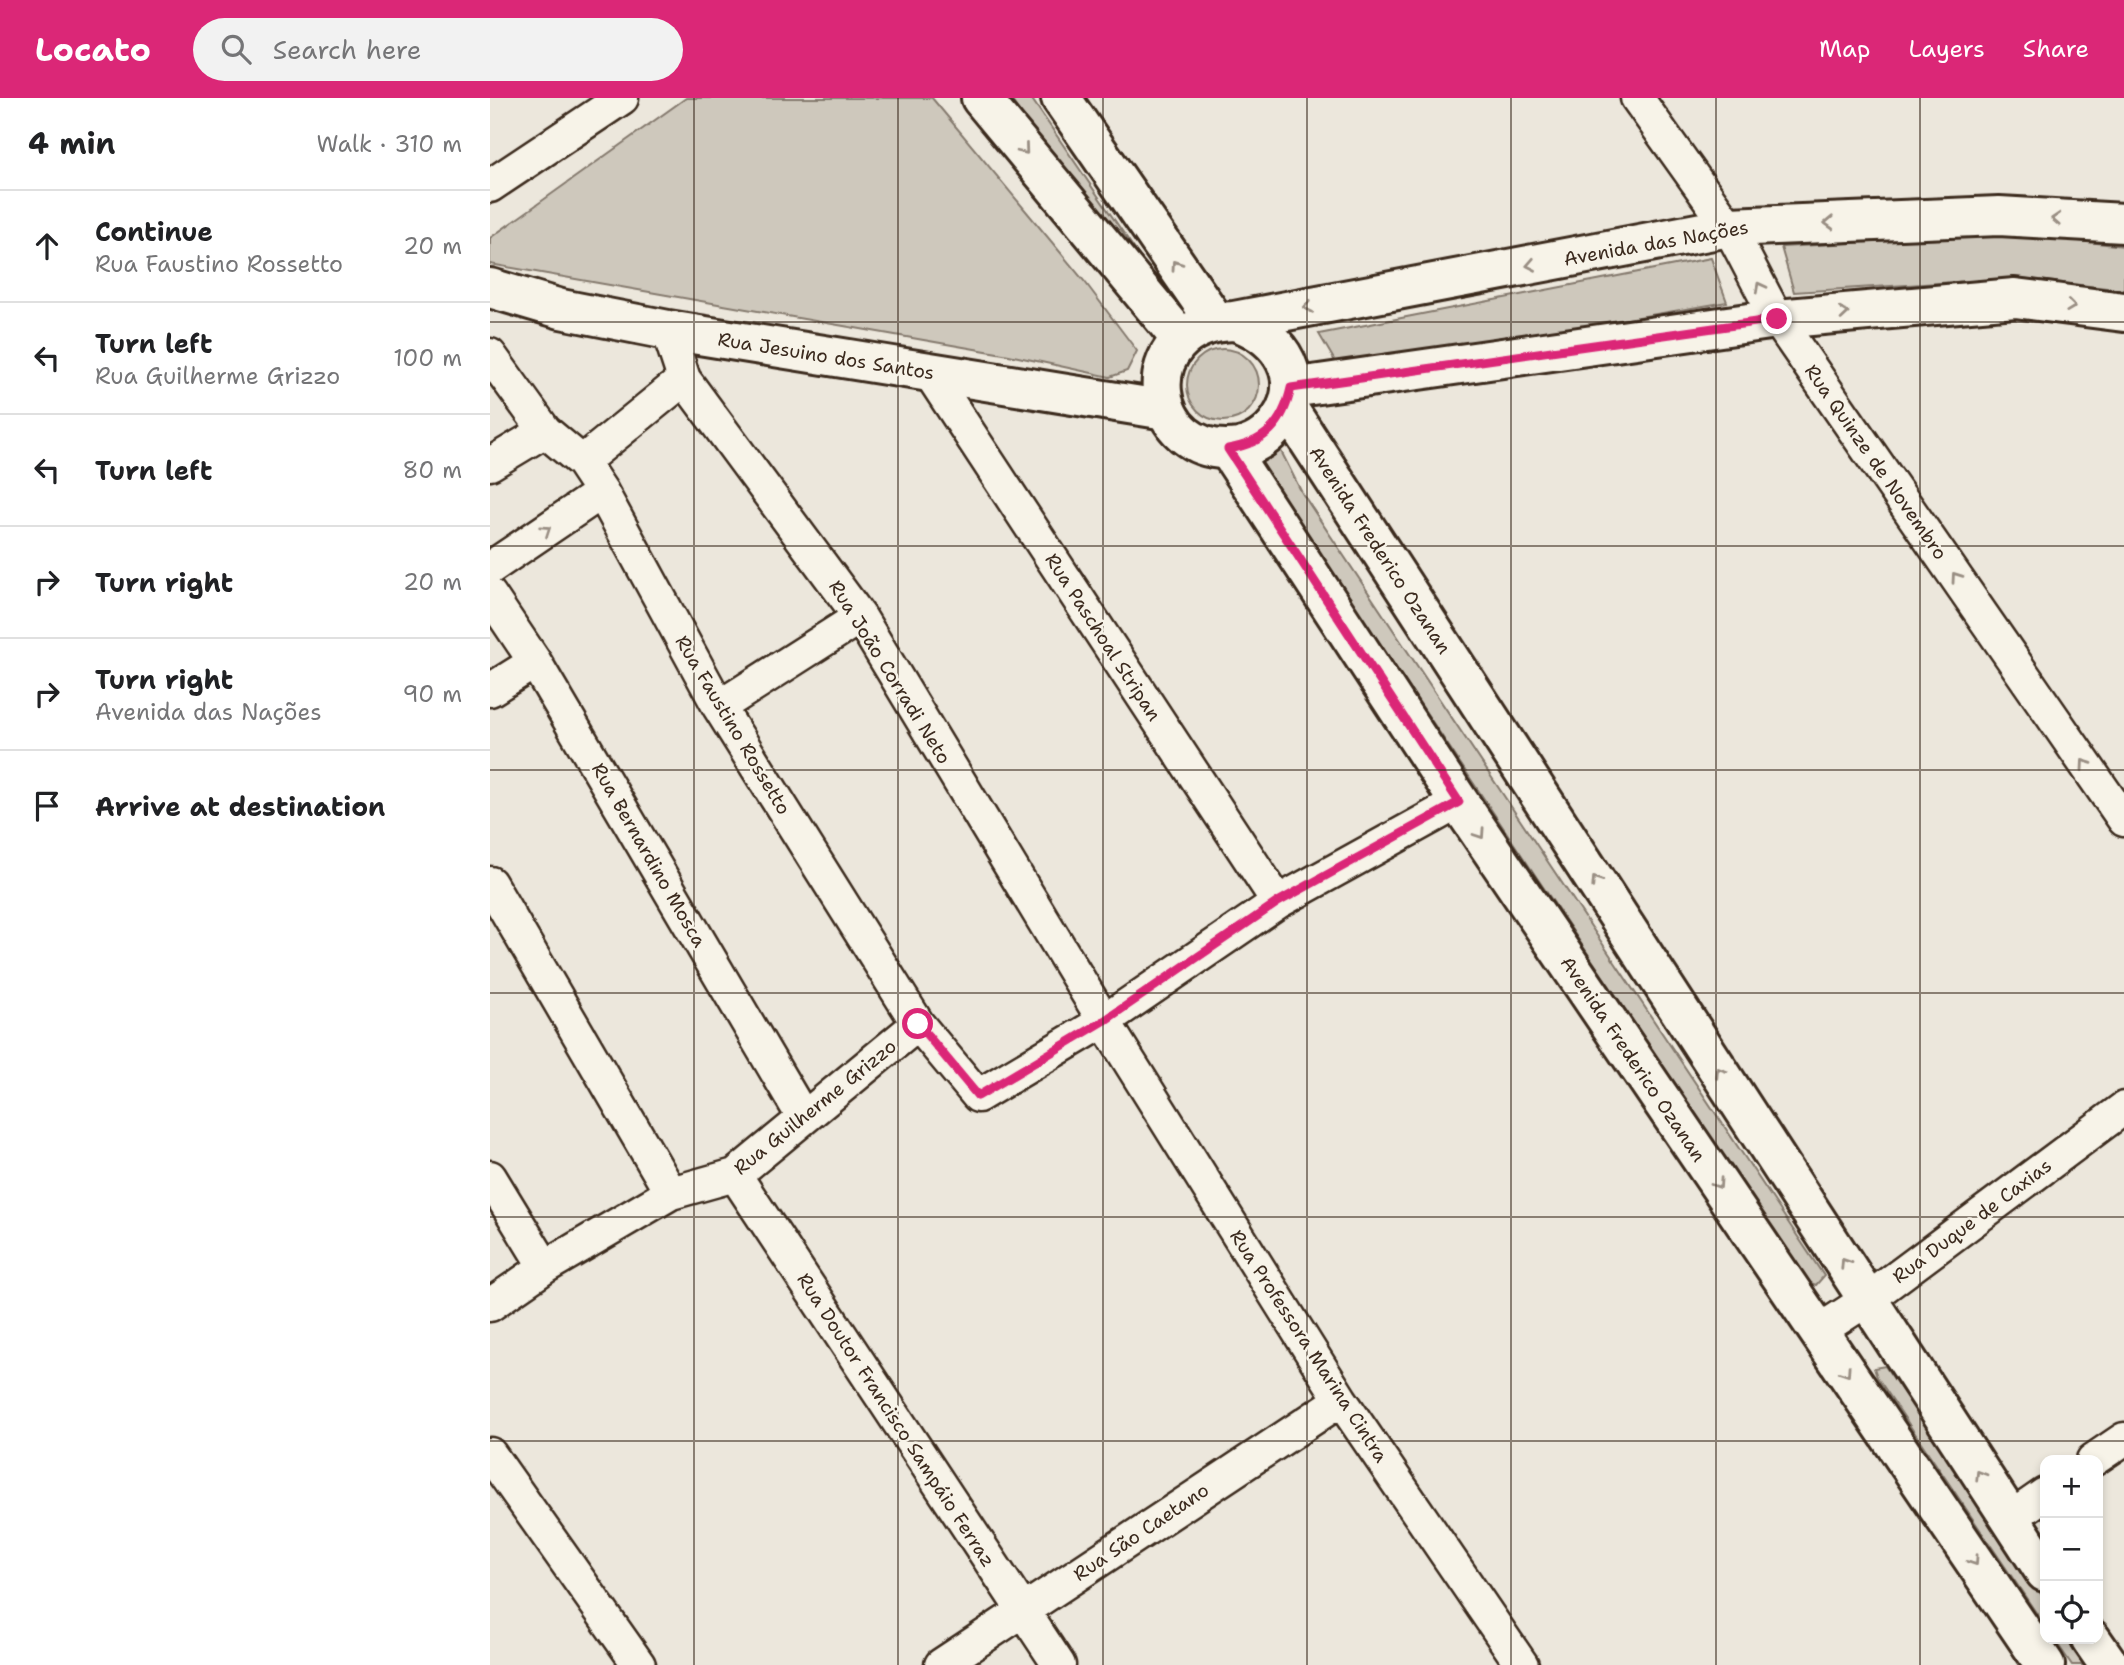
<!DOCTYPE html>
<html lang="en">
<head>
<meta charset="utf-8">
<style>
	:root { --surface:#fff; --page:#f2f2f2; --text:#202124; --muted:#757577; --line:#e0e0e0; --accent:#db2777 }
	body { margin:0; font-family:"Shantell Sans",sans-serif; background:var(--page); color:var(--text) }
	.controls { position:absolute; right:21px; bottom:21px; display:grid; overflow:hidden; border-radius:14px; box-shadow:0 4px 10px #0003 }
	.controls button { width:63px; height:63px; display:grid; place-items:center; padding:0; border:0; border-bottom:2px solid var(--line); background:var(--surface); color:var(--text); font:35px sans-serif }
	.stop { position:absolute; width:21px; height:21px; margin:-16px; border:5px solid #db2777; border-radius:50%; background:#fff }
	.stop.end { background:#db2777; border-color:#fff; box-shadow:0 2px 7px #0008 }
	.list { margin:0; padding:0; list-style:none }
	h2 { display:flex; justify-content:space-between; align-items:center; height:91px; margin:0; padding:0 28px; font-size:30px }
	h2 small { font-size:23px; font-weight:400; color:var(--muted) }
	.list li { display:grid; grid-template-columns:46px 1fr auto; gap:21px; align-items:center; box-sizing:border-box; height:112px; padding:0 28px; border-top:2px solid var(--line) }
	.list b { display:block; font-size:26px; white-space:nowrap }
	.list p { margin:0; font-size:23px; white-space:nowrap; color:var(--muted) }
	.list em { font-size:23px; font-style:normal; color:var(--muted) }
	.icon { flex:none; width:38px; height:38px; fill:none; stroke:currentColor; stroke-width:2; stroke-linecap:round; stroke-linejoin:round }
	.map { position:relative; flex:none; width:1634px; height:1567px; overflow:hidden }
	header { display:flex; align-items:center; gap:42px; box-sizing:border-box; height:98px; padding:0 35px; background:var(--accent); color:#fff }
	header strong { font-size:33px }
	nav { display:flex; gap:38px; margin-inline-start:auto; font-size:24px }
	.search { width:490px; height:63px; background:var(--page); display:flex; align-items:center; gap:18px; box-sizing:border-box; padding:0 24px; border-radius:38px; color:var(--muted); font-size:26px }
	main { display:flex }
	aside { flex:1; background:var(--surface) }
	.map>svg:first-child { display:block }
	.green { fill:#cec8bc; stroke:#84796d; stroke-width:2 }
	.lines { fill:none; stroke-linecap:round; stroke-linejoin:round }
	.minor-casing { stroke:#3b2a1e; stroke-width:37 }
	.tertiary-casing { stroke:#3b2a1e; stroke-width:44 }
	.secondary-casing { stroke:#3b2a1e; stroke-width:44 }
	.minor { stroke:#f7f3e8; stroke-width:32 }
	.tertiary { stroke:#f7f3e8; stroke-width:38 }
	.secondary { stroke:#f7f3e8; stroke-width:38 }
	.oneway { stroke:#998e83 }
	.route { stroke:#db2777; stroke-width:9 }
	.grid { fill:none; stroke:#3b2a1e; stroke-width:2; stroke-opacity:0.55 }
	.labels { text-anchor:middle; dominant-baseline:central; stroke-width:5; stroke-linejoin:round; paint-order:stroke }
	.street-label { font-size:19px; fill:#3b2a1e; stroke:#f7f3e8 }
</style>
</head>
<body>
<header>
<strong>Locato</strong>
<div class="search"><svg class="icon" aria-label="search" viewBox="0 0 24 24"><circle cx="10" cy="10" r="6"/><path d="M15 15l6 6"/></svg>Search here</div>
<nav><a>Map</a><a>Layers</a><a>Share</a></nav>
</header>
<main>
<aside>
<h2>4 min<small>Walk · 310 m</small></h2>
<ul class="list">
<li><svg class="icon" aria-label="ahead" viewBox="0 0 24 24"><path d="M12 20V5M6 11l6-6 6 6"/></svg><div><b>Continue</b><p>Rua Faustino Rossetto</p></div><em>20 m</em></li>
<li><svg class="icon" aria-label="left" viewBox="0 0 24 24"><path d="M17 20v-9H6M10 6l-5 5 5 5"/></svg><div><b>Turn left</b><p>Rua Guilherme Grizzo</p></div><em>100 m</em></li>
<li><svg class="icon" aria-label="left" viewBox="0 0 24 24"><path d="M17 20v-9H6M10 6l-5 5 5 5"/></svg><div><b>Turn left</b></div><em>80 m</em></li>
<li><svg class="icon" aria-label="right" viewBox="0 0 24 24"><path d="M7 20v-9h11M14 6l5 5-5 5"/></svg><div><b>Turn right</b></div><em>20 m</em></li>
<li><svg class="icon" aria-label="right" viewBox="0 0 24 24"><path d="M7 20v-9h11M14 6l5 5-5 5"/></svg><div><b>Turn right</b><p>Avenida das Nações</p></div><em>90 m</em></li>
<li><svg class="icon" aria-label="arrive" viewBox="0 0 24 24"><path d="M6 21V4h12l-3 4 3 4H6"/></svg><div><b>Arrive at destination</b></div></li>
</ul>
</aside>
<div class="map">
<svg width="1634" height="1567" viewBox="0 0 1634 1567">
	<rect width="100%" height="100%" fill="#ece7dc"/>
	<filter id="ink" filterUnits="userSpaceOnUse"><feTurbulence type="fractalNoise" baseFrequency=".0143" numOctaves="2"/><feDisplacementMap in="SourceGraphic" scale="14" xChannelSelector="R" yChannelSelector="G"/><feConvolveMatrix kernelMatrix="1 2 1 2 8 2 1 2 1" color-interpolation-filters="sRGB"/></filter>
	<g filter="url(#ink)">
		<!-- green -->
		<path class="green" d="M 196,0 L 442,0 L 595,184 L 647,253 L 637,273 L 620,279 L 519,257 L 0,166 L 0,140 Z
			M 520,0 L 541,0 L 671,190 L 679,231 Z
			M 1525,136 L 1634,148 L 1634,192 L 1530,180 L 1304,194 L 1291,149 Z
			M 1221,160 L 1237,204 L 849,270 L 829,236 Z
			M697 287a36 36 0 1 1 72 0a36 36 0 1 1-72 0Z
			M 787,345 L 812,395 L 1334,1178 L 1326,1187 L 1318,1184 L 764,358 Z
			M 1395,1268 L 1555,1502 L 1555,1528 L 1387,1279 L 1384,1270 Z
			M 1564,1541 L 1582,1541 L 1599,1567 L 1582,1567 Z"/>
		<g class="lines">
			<!-- minor casing -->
			<g class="minor-casing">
				<path id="minor" d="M 1147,0 L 1239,129 L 1287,221 L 1634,722
					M 0,88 L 132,0
					M 178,232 L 194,281 L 370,519 L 614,923 L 851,1302 L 1032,1567
					M 0,257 L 55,333 L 92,364 L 112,394 L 229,609 L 428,926 L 488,998 L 614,923 L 788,804 L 969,704
					M 439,274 L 788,804
					M 92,364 L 194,281
					M 0,366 L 55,333
					M 0,470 L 112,394
					M 0,497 L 45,564 L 313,1019
					M 0,592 L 45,564
					M 229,609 L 370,519
					M 0,785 L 181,1095
					M 245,1077 L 569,1567
					M 0,1079 L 55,1169
					M 0,1207 L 55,1169 L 181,1095 L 245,1077 L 428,926
					M 1329,1233 L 1378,1201 L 1634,1010
					M 0,1356 L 149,1567
					M 1603,1362 L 1634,1341
					M 1519,1421 L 1555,1396
					M 451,1567 L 851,1302"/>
			</g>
			<!-- tertiary casing -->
			<g class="tertiary-casing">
				<path id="tertiary" d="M 0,190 L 71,211 L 178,232 L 676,312
					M 797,309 L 1555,1474
					M 738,351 L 969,704 L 1555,1567
					M 1601,1541 L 1619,1567"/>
			</g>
			<!-- secondary casing -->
			<g class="secondary-casing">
				<path id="secondary" d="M 491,0 L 691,241
					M 571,0 L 725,223
					M 744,223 C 784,234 816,273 794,315 C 784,333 769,346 749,350 C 656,364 638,226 744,223 L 1239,129 L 1509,118 L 1634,125
					M 801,290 L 1287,221 L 1525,200 L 1634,214"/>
			</g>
			<!-- minor -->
			<use href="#minor" class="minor"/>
			<!-- tertiary -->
			<use href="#tertiary" class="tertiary"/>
			<!-- secondary -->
			<use href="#secondary" class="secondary"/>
		</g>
		<!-- one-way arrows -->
		<defs><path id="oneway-chevron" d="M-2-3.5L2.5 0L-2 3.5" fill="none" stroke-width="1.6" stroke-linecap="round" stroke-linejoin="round" transform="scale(1.75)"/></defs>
		<g class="oneway">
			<use href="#oneway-chevron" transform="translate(534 52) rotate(50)"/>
			<use href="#oneway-chevron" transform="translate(1566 121) rotate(-177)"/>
			<use href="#oneway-chevron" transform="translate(1339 125) rotate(178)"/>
			<use href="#oneway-chevron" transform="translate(686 167) rotate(-125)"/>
			<use href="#oneway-chevron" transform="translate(1041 167) rotate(169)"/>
			<use href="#oneway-chevron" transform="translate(1270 189) rotate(-118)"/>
			<use href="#oneway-chevron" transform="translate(1581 208) rotate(7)"/>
			<use href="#oneway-chevron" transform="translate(818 209) rotate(169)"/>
			<use href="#oneway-chevron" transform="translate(1354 215) rotate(-5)"/>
			<use href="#oneway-chevron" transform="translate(56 432) rotate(-34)"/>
			<use href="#oneway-chevron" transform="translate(1466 479) rotate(-125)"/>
			<use href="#oneway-chevron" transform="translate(1595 666) rotate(-125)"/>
			<use href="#oneway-chevron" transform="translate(990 736) rotate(56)"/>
			<use href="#oneway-chevron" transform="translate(1106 783) rotate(-123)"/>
			<use href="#oneway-chevron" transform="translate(1230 974) rotate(-123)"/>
			<use href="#oneway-chevron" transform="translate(1228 1086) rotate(56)"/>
			<use href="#oneway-chevron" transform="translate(1355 1165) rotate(-123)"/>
			<use href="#oneway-chevron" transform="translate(1356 1274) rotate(56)"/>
			<use href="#oneway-chevron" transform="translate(1490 1377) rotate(-122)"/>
			<use href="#oneway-chevron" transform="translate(1484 1463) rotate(56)"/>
		</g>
	</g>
	<g class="lines" filter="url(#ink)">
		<!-- route -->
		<path class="route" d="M 428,926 L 488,998 L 614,923 L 788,804 L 969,704 L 738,351 C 775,345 793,326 801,290 L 1287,221"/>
	</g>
	<!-- grid -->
	<path class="grid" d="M 204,0 L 204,1567M 408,0 L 408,1567M 613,0 L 613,1567M 817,0 L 817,1567M 1021,0 L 1021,1567M 1226,0 L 1226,1567M 1430,0 L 1430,1567M 0,224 L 1634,224M 0,448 L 1634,448M 0,672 L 1634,672M 0,895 L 1634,895M 0,1119 L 1634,1119M 0,1343 L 1634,1343"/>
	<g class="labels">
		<!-- street labels -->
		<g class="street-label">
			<text transform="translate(1166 145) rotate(-10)">Avenida das Nações</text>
			<text transform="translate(336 258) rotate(9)">Rua Jesuino dos Santos</text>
			<text transform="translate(1386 364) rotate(55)">Rua Quinze de Novembro</text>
			<text transform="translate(890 452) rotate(57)">Avenida Frederico Ozanan</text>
			<text transform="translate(613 539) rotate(57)">Rua Paschoal Stripan</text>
			<text transform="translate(400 574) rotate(58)">Rua João Corradi Neto</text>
			<text transform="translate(243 627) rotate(59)">Rua Faustino Rossetto</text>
			<text transform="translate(159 757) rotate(60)">Rua Bernardino Mosca</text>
			<text transform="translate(1143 961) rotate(56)">Avenida Frederico Ozanan</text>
			<text transform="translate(325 1009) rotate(-39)">Rua Guilherme Grizzo</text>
			<text transform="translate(1482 1123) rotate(-37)">Rua Duque de Caxias</text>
			<text transform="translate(819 1248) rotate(57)">Rua Professora Marina Cintra</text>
			<text transform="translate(406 1322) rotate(57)">Rua Doutor Francisco Sampáio Ferraz</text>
			<text transform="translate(651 1434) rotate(-34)">Rua São Caetano</text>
		</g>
	</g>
</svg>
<div class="controls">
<button>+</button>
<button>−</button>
<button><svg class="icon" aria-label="locate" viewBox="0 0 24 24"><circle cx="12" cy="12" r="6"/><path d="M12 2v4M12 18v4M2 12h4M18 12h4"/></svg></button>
</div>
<div class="stop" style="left:428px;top:926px"></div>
<div class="stop end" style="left:1287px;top:221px"></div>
</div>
</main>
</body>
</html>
